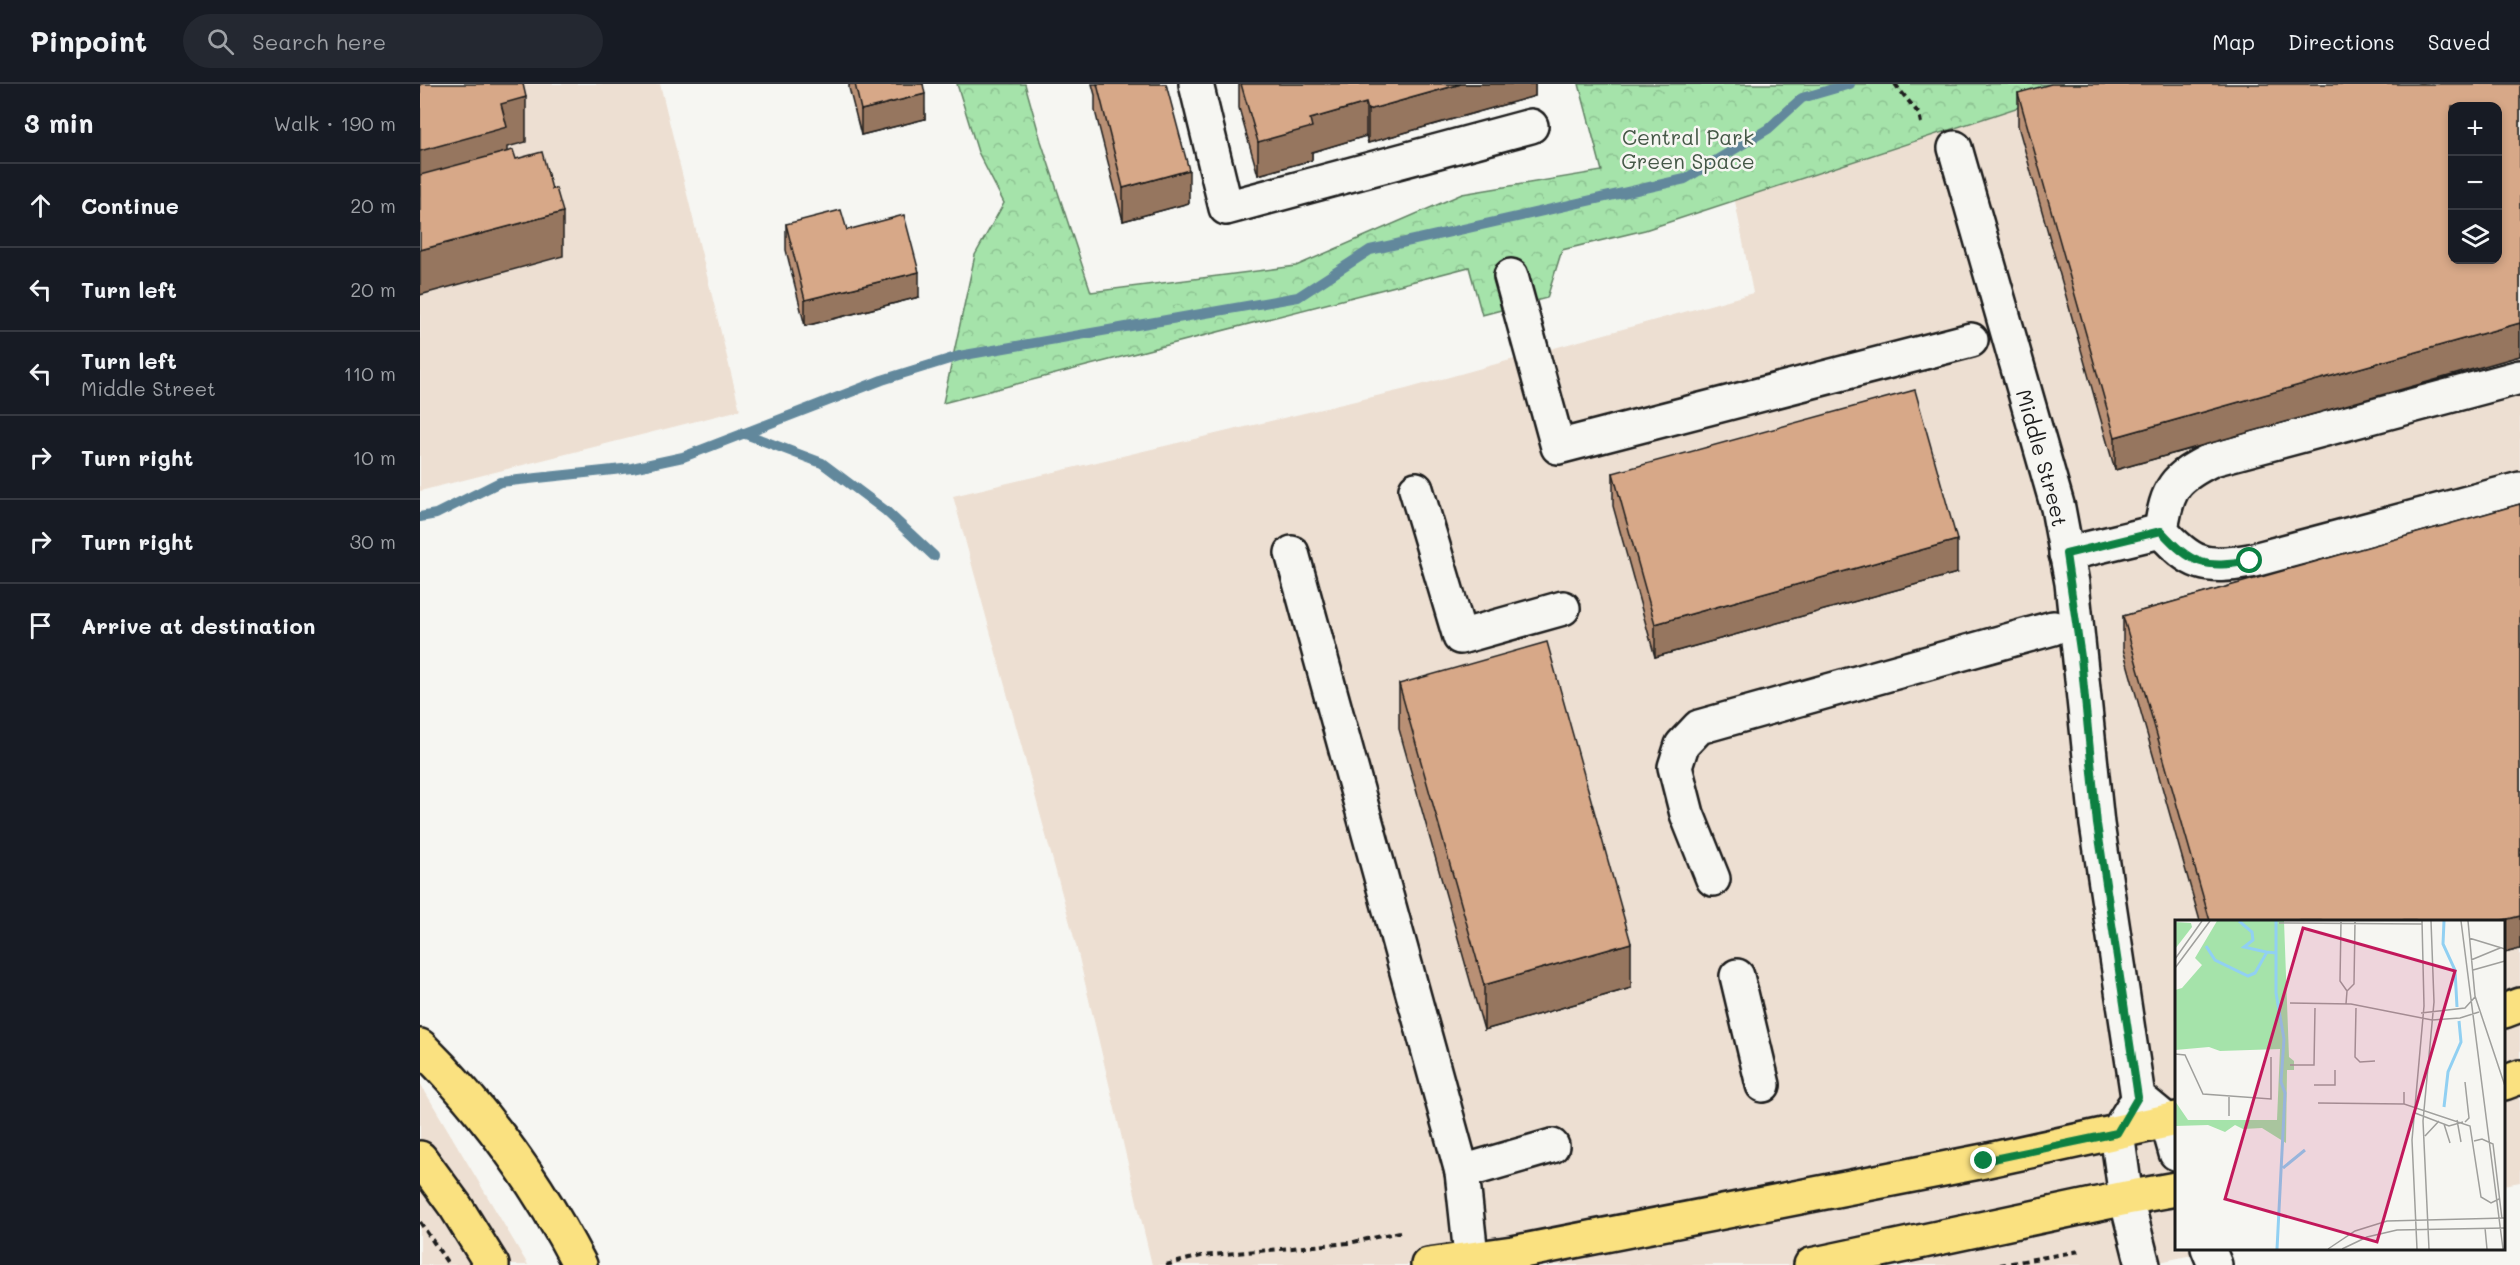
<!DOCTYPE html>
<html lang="en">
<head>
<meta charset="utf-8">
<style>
	:root { --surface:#171b24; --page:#242831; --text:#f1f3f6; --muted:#9ea1a6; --line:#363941 }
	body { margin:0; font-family:Mali,sans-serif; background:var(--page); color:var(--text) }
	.controls { position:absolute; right:18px; top:18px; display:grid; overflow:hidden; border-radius:12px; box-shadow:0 3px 9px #0003 }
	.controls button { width:54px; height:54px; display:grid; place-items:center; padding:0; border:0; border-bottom:2px solid var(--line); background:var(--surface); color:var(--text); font:30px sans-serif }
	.stop { position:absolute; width:18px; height:18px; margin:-14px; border:4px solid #0b8043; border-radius:50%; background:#fff }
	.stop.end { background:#0b8043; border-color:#fff; box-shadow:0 2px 6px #0008 }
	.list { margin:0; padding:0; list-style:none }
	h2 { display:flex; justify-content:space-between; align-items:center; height:78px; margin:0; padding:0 24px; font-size:26px }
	h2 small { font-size:20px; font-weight:400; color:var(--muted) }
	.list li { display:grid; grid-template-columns:39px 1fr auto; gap:18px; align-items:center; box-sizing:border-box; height:84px; padding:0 24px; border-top:2px solid var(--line) }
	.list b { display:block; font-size:22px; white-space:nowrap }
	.list p { margin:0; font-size:20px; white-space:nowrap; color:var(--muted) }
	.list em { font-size:20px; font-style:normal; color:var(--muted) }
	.icon { flex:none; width:33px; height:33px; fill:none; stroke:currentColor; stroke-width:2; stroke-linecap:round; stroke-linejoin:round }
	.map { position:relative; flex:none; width:2100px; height:1181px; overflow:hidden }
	header { display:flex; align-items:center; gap:36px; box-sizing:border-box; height:84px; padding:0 30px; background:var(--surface); border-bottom:2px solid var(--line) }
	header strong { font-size:28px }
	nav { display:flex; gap:33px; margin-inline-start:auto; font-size:21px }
	.search { width:420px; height:54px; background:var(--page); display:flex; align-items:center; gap:15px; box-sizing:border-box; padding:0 21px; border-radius:33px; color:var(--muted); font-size:22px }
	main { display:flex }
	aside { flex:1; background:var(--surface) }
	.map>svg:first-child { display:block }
	.built { fill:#eddfd2; fill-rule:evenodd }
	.forest { fill:url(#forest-crowns); stroke:#608063; stroke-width:1.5 }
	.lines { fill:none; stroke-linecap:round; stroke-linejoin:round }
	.stream { stroke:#62889c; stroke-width:10 }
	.minor-casing { stroke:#1c1c1c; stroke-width:38 }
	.major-casing { stroke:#1c1c1c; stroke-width:38 }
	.path { stroke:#1c1c1c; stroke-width:4; stroke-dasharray:6 4.5; stroke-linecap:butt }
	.minor { stroke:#f6f6f2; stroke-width:33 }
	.major { stroke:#fae180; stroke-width:33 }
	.wall { fill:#b99075; stroke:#1c1c1c; stroke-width:1.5 }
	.shaded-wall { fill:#96765f; stroke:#1c1c1c; stroke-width:1.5 }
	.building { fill:#d7a888; stroke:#1c1c1c; stroke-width:1.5; fill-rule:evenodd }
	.route { stroke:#0b8043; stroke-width:8 }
	.labels { text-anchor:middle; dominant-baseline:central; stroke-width:5; stroke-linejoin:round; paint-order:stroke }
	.park-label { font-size:21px; fill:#455847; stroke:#f6f6f2 }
	.street-label { font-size:21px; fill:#1c1c1c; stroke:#f6f6f2 }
	.inset-river { fill:none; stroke:#91d0f2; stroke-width:3 }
	.inset-road { fill:none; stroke:#9f9f9c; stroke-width:1.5 }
	.view { fill:#c2185b; fill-opacity:0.15; stroke:#c2185b; stroke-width:3 }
	.inset-edge { fill:none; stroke:#1c1c1c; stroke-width:3 }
</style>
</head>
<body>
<header>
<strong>Pinpoint</strong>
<div class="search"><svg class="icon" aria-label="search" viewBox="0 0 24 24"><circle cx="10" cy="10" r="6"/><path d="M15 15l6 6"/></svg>Search here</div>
<nav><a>Map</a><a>Directions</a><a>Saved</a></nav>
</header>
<main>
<aside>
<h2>3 min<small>Walk · 190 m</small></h2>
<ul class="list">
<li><svg class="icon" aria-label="ahead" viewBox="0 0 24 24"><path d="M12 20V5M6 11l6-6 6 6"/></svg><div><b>Continue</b></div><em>20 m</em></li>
<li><svg class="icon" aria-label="left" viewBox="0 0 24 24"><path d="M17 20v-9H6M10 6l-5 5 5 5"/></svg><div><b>Turn left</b></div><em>20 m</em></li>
<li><svg class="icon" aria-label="left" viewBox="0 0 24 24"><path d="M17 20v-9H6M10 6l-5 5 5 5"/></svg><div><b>Turn left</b><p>Middle Street</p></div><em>110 m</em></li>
<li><svg class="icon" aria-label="right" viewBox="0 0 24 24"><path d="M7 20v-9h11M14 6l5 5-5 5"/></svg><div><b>Turn right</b></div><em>10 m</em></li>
<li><svg class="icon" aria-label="right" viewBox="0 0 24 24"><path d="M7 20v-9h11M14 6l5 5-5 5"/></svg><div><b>Turn right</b></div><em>30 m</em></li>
<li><svg class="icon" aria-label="arrive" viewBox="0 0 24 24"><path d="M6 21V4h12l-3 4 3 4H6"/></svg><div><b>Arrive at destination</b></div></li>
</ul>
</aside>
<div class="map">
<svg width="2100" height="1181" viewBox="0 0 2100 1181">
	<defs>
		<pattern id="forest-crowns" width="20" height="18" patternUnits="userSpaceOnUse" patternTransform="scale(1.5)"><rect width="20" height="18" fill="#a5e3aa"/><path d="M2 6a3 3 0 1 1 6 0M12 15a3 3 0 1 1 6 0" fill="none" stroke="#8dc292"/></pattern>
	</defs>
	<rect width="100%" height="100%" fill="#f6f6f2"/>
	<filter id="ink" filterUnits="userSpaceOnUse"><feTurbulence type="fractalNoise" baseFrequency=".0167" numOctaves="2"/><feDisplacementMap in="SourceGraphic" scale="12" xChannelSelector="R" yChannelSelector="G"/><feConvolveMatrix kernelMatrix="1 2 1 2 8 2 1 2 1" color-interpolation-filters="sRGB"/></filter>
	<g filter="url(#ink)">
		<!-- built -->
		<path class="built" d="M 0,0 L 240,0 L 320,326 L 0,407 Z
			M 1292,0 L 2100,0 L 2100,1098 L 2084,1101 L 2084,838 L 1756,838 L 1756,1164 L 1800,1165 L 1726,1181 L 732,1181 L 656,861 L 533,412 L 986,305 L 1333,209 ZM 2032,22 L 2078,22 L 2078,176 L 2032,176 Z
			M 0,999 L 108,1181 L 0,1181 Z"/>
		<!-- forest -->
		<path class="forest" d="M 537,0 L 605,0 L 621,57 L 671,208 L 876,182 L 1042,110 L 1182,87 L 1159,0 L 1669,0 L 1225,146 L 1142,166 L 1127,214 L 1062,231 L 1049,183 L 523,319 L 555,171 L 584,119 L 558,68 Z"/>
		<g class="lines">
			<!-- stream -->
			<path class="stream" d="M 323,349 L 402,379 L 466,427 L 514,472
				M 0,433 L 16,430 L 80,398 L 212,384 L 263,373 L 462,296 L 539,272 L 878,213 L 950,166 L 1265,95 L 1348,45 L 1382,14 L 1430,0"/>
			<!-- minor casing -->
			<g class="minor-casing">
				<g id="minor">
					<path d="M 776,0 L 806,124 L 1111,42"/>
					<path id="s1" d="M 1535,64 L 1638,424 L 1652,499 L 1677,740 L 1718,1013"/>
					<path d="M 1091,192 L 1138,363 L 1551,256"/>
					<path d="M 996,405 L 1040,553 L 1143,524"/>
					<path d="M 1741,447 C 1747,404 1754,394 1793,375 L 2100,293"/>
					<path d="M 1741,447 C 1772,481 1785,485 1830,477 L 2100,405"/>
					<path d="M 872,469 L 1042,1088"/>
					<path d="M 1646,470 L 1741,447"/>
					<path d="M 1293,795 L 1267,730 L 1255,683 L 1262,661 L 1279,643 L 1633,544"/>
					<path d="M 1317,892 L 1343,1001"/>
					<path d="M 1724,1018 L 1747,1037 L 1756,1069"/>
					<path d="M 1713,1023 L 1697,1049 L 1706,1114 L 1723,1181"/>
					<path d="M 1788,1164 L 1795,1181"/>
					<path d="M 1052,1181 L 1042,1088 L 1132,1062"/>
				</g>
			</g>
			<!-- major casing -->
			<g class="major-casing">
				<path id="major" d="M 2084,927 L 2100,921
					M 0,962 C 65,1026 118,1100 160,1181
					M 2084,999 L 2100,993
					M 0,1074 L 36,1123 L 72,1181
					M 1008,1181 L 1093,1169 L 1564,1077 L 1756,1035
					M 1391,1181 L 1706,1114 L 1756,1105"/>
			</g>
			<!-- path -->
			<path class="path" d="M 1475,0 L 1499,30 L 1501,39
				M 0,1138 L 29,1181
				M 746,1181 L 781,1172 L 929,1159 L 984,1147
				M 1580,1181 L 1660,1167"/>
			<!-- minor -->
			<use href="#minor" class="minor"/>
			<!-- major -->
			<use href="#major" class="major"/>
		</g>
		<!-- wall -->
		<path class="wall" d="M 429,0 L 503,0 L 505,35 L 441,51 L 429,4 Z
			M 672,0 L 746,0 L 769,119 L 703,137 L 675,27 L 675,11 Z
			M 819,0 L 1115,0 L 1115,12 L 948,59 L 946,52 L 892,68 L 892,76 L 838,91 L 819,24 Z
			M 2100,0 L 2100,272 L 1695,386 L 1598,42 L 1598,9 Z
			M 366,140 L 427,146 L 499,213 L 385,242 L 366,166 Z
			M 1193,389 L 1537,489 L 1235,573 L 1193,422 Z
			M 2100,420 L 2100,865 L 2084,869 L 2084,837 L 1780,837 L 1703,565 L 1703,532 Z
			M 979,600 L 1211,904 L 1064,946 L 979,645 Z"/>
		<!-- shaded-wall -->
		<path class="shaded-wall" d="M 99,0 L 103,0 L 103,14 L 106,13 L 106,58 L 87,63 L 87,88 L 0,111 L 0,67 L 81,20 Z
			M 1041,0 L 1115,0 L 1115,12 L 948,59 L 948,26 Z
			M 505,10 L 505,35 L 441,51 L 441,26 Z
			M 946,19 L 946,52 L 892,68 L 892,76 L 838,91 L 838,58 L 890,35 Z
			M 769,86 L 769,119 L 703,137 L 703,104 Z
			M 143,128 L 143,172 L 0,211 L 0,166 Z
			M 499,188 L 499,213 L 385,242 L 385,216 Z
			M 2100,239 L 2100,272 L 1695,386 L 1695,353 Z
			M 1537,456 L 1537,489 L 1235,573 L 1235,540 Z
			M 2100,832 L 2100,865 L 2084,869 L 2084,837 L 2080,837 Z
			M 1211,859 L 1211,904 L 1064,946 L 1064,901 Z"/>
		<!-- building -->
		<path class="building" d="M 0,0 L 103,0 L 106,13 L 81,20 L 87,43 L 0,67 Z
			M 435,0 L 503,0 L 505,10 L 441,26 Z
			M 677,0 L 746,0 L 769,86 L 703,104 Z
			M 821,0 L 1041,0 L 948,26 L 946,19 L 890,35 L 892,43 L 838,58 Z
			M 1631,0 L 2100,0 L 2100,239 L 1695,353 L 1598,9 ZM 2032,22 L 2078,22 L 2078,176 L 2032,176 Z
			M 93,66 L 96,75 L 122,68 L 132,105 L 136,104 L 143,128 L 0,166 L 0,91 Z
			M 421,126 L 427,146 L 484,131 L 499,188 L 385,216 L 366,140 Z
			M 1495,306 L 1537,456 L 1235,540 L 1193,389 Z
			M 2100,420 L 2100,832 L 2080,837 L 1790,837 L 1703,532 Z
			M 1127,558 L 1211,859 L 1064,901 L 979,600 Z"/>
	</g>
	<g class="lines" filter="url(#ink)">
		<!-- route -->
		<path class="route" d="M 1564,1077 L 1697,1049 L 1718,1013 L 1677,740 L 1661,573 L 1646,470 L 1741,447 C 1772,481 1785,485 1830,477"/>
	</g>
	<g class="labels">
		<!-- park labels -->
		<g class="park-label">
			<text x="1268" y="52">Central Park<tspan x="1268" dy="24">Green Space</tspan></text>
		</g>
		<!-- street labels -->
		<g class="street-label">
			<text stroke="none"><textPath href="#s1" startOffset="322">Middle Street</textPath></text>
		</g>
	</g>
	<!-- overview -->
	<g transform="translate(1755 836)">
		<rect width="330" height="330" fill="#f6f6f2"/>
		<path d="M 42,1 L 109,1 L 114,137 L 119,141 L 119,150 L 112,150 L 111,223 L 87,208 L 68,209 L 60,205 L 50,212 L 33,205 L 0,206 L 0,181 L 13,200 L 102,200 L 105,129 L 45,131 L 34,127 L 0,130 L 0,70 L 7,68 L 27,45 L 20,38 ZM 0,2 L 16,3 L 17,7 L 0,29 Z" fill="#a5e3aa"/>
		<path class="inset-river" d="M 64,1 L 77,12 L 78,20 L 69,27 L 91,32M 101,1 L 101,73 L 109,119 L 106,162 L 110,173 L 102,329M 269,1 L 268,24 L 280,50 L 282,87M 31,26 L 40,40 L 73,56 L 80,53 L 92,32 L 101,33M 269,187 L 273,152 L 286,122 L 284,101M 108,248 L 130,230"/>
		<path class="inset-road" d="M 286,1 L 328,329M 293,1 L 300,76 L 330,166M 166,2 L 165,61 L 172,71M 104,3 L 247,4M 294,18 L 330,29M 0,39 L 27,1M 296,40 L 325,28M 0,48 L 35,1M 298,50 L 330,41M 115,83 L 176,84 L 257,100 L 285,98 L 304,92M 171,84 L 172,71 L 179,64 L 180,2M 181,88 L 180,137 L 185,142 L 200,141M 246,93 L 290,88 L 300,77M 0,134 L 10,135 L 28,174 L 96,179 L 96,137M 115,145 L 139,145 L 140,88M 290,162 L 294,198 L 290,202M 139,165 L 160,165 L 160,150M 229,172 L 229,184 L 295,206 L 306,277 L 316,283 L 324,279M 143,183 L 229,184M 240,193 L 274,206 L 288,202M 54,196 L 54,177M 282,200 L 286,222M 269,204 L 275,223M 250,216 L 264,201M 299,221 L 307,219 L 318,224 L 327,299M 310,308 L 312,329M 153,329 L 180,311 L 212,301 L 330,298M 167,329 L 192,317 L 222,310 L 330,308M 242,329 L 237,220 L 249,86 L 247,1M 254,329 L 248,201 L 259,82 L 256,1"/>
		<path class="view" d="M 128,8 L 280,51 L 202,322 L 50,279 Z"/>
		<rect width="330" height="330" class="inset-edge"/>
	</g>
</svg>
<div class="controls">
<button>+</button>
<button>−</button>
<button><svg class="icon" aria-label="layers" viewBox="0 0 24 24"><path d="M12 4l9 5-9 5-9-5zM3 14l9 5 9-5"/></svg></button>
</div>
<div class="stop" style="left:1830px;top:477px"></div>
<div class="stop end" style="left:1564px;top:1077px"></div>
</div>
</main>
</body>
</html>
